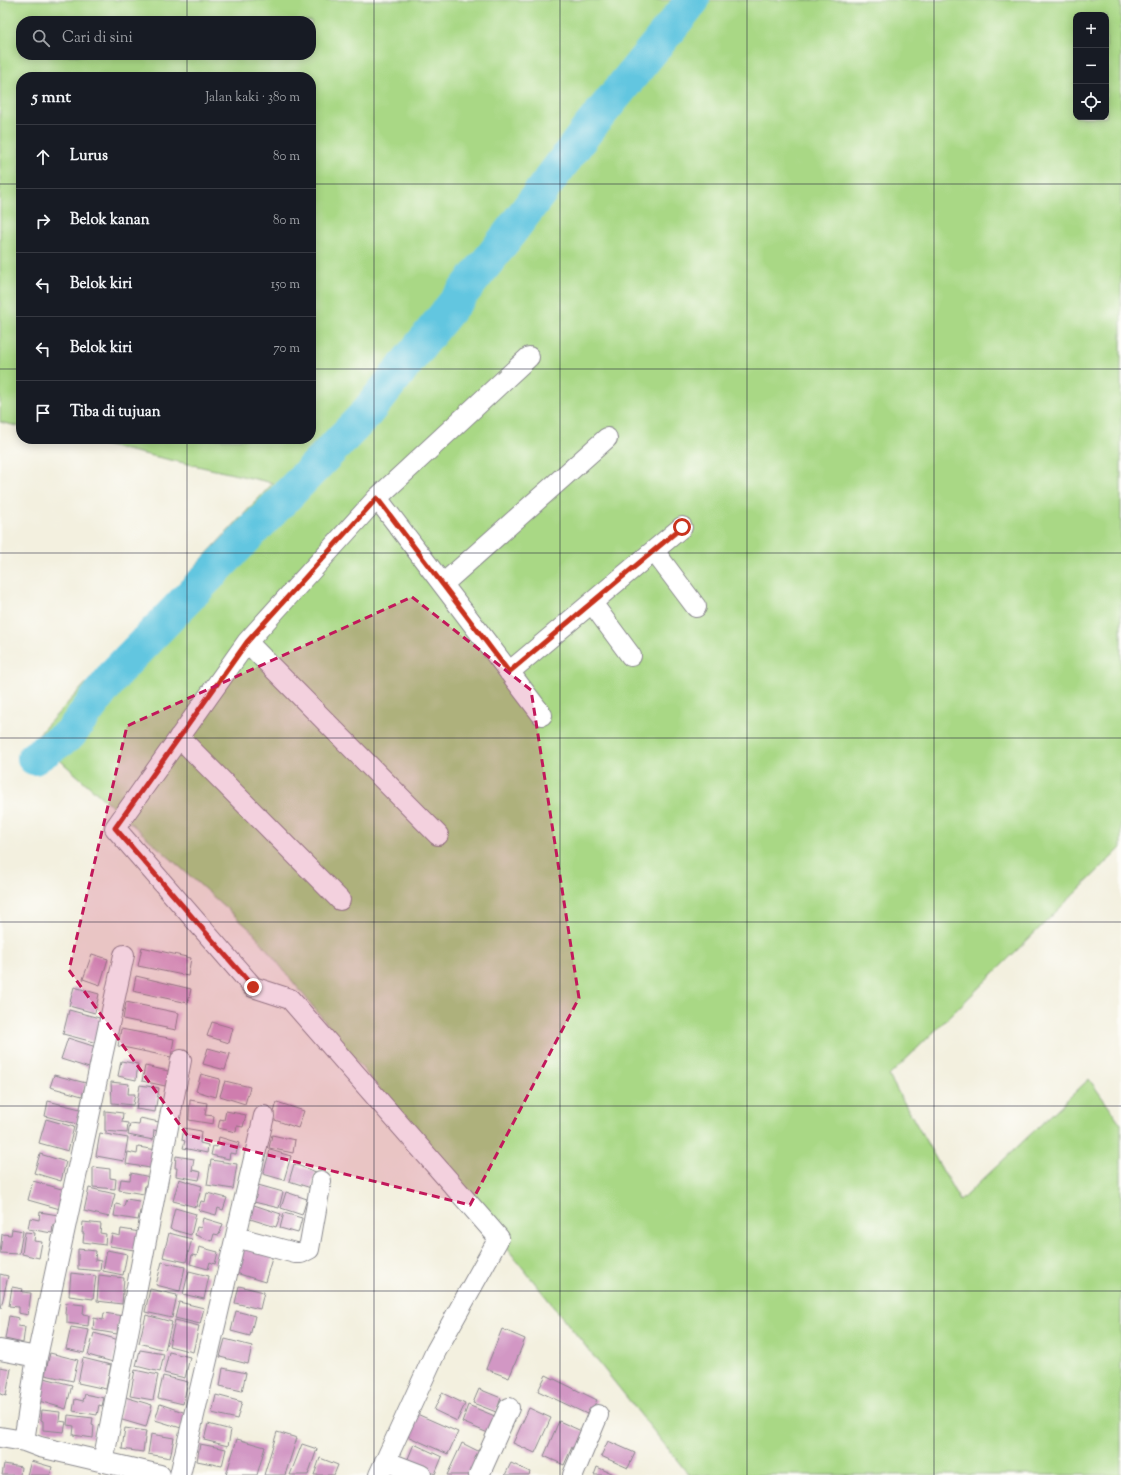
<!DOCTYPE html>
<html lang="id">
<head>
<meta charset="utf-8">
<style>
	:root { --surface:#171b24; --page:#20242c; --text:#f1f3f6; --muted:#9ea1a6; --line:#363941 }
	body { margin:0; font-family:"Sorts Mill Goudy",serif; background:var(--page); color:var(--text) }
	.controls { position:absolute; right:12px; top:12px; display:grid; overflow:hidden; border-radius:8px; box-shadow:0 2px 10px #0003 }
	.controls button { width:36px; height:36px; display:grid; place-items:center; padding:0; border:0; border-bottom:1px solid var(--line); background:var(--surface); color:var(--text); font:20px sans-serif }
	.stop { position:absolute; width:12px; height:12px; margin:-9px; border:3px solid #c8321e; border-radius:50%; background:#fff }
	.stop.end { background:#c8321e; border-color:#fff; box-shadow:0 1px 4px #0008 }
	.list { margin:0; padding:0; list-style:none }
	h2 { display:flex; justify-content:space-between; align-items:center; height:52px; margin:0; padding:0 16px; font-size:17px }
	h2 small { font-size:13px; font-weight:400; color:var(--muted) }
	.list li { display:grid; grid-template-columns:26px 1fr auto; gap:12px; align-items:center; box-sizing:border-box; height:64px; padding:0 16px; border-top:1px solid var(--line) }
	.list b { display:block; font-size:15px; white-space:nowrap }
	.list em { font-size:13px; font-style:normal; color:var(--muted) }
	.icon { flex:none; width:22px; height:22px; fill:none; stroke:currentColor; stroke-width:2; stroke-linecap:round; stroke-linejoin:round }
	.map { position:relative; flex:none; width:1121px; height:1475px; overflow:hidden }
	.search { position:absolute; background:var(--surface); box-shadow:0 2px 10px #0003; left:16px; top:16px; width:300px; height:44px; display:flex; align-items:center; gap:10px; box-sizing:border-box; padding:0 14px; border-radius:16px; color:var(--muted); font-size:15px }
	.panel { position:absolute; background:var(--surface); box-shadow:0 2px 10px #0003; left:16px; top:72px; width:300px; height:372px; border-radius:16px }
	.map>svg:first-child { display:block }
	.green { fill:#a9d885; stroke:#667d60; fill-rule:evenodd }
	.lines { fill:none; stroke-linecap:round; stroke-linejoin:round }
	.river { stroke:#62c6e0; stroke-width:34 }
	.building { fill:#d297c4 }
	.street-casing { stroke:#8a898d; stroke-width:22 }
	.street { stroke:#fff; stroke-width:20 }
	.route { stroke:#c8321e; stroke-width:5 }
	.marked { fill:#c2185b; fill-opacity:0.2; stroke:#c2185b; stroke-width:3; stroke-dasharray:8 5; stroke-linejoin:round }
	.grid { fill:none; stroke:#22223b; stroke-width:1; stroke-opacity:0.55 }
</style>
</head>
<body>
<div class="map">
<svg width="1121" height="1475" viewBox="0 0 1121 1475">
	<rect width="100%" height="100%" fill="#fdfcf7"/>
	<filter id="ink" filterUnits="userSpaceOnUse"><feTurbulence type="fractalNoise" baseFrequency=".025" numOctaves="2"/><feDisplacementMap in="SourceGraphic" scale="8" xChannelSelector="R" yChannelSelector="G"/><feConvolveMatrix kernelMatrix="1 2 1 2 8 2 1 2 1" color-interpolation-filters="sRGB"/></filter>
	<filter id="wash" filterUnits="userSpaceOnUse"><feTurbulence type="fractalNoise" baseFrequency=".012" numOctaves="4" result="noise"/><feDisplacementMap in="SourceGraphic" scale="16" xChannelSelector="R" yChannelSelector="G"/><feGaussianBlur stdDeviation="0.9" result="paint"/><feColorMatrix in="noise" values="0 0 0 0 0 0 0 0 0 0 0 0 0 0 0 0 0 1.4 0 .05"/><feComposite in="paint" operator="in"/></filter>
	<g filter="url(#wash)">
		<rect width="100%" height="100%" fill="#f3f0df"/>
		<!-- green -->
		<path class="green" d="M 0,0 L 1121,0 L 1121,848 L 889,1076 L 960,1201 L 1089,1079 L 1121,1124 L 1121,1475 L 689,1475 L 253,932 L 35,738 L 273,483 L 77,439 L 311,439 L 311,77 L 21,77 L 21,427 L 0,422 ZM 1076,15 L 1106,15 L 1106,117 L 1076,117 ZM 21,21 L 311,21 L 311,55 L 21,55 Z"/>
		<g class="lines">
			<!-- river -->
			<path class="river" d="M 34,758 L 70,734 L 117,671 L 364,416 L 496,251 L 588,129 L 693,0"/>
		</g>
		<g id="blocks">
			<!-- building -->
			<path class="building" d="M 142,947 L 191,958 L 188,976 L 138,966 Z
				M 92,954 L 108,959 L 100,985 L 83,979 Z
				M 136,976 L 191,989 L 188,1003 L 133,991 Z
				M 74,987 L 99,994 L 95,1013 L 69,1006 Z
				M 126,1002 L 179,1013 L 176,1030 L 123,1019 Z
				M 69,1010 L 103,1019 L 97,1043 L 63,1034 Z
				M 212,1022 L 233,1028 L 229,1043 L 207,1036 Z
				M 121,1029 L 174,1039 L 171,1057 L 118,1046 Z
				M 68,1038 L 96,1047 L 89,1068 L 61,1059 Z
				M 208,1048 L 230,1054 L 225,1070 L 203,1064 Z
				M 121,1061 L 138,1064 L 136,1080 L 118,1076 Z
				M 145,1066 L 173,1072 L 170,1087 L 142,1081 Z
				M 201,1074 L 220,1079 L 216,1097 L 196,1091 Z
				M 54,1075 L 86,1083 L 82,1096 L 50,1087 Z
				M 225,1081 L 250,1087 L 245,1104 L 220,1096 Z
				M 111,1082 L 129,1084 L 128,1094 L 135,1094 L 133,1105 L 112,1103 Z
				M 140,1085 L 159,1088 L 155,1112 L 136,1109 Z
				M 190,1100 L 207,1103 L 205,1115 L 214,1116 L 213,1124 L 189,1120 Z
				M 48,1101 L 80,1109 L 77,1124 L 45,1116 Z
				M 277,1102 L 304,1111 L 298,1128 L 272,1119 Z
				M 105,1111 L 123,1113 L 122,1122 L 128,1123 L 127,1133 L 105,1131 Z
				M 226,1111 L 246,1115 L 243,1127 L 237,1126 L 236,1132 L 218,1128 L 220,1119 L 224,1120 Z
				M 140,1118 L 159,1122 L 158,1131 L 154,1130 L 153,1140 L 128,1135 L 130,1124 L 139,1125 Z
				M 46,1119 L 74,1127 L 68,1151 L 39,1143 Z
				M 184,1128 L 201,1131 L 200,1143 L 208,1145 L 207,1153 L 183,1148 L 185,1141 L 182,1140 Z
				M 100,1133 L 128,1138 L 124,1161 L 96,1156 Z
				M 272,1135 L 295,1140 L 293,1153 L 269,1148 Z
				M 219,1137 L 239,1143 L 236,1154 L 230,1153 L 229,1159 L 211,1155 L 213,1146 L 217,1147 Z
				M 138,1147 L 157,1150 L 150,1168 L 126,1164 L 128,1152 L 137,1154 Z
				M 270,1150 L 291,1156 L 284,1180 L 263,1174 Z
				M 40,1154 L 66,1162 L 61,1181 L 34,1173 Z
				M 176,1156 L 194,1159 L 192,1170 L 201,1172 L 199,1180 L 176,1176 L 177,1168 L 175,1168 Z
				M 211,1160 L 237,1164 L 233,1189 L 207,1185 Z
				M 294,1164 L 316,1172 L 311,1188 L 289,1181 Z
				M 93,1167 L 110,1169 L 110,1178 L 116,1179 L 115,1189 L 93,1187 Z
				M 131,1173 L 150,1177 L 148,1185 L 145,1185 L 144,1194 L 119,1190 L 121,1179 L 130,1180 Z
				M 179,1179 L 202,1186 L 196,1207 L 173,1201 Z
				M 33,1181 L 65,1190 L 60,1209 L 28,1200 Z
				M 258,1185 L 283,1192 L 279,1208 L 254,1202 Z
				M 89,1188 L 115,1194 L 109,1217 L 84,1211 Z
				M 286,1192 L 307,1199 L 302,1215 L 281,1208 Z
				M 207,1193 L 227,1198 L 223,1210 L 218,1208 L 216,1215 L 198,1210 L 201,1201 L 205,1202 Z
				M 126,1199 L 145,1202 L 143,1211 L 140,1211 L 138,1220 L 114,1216 L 116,1204 L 124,1206 Z
				M 251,1204 L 281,1214 L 276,1227 L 247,1218 Z
				M 175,1208 L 196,1214 L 191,1235 L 170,1229 Z
				M 40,1212 L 58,1215 L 56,1226 L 53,1225 L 52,1233 L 28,1229 L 30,1218 L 39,1220 Z
				M 284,1213 L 302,1218 L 298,1233 L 280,1228 Z
				M 203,1218 L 223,1224 L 219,1235 L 214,1234 L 212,1241 L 195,1235 L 197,1227 L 201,1228 Z
				M 83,1222 L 101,1224 L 100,1233 L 106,1234 L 105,1245 L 83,1242 L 84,1233 L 82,1233 Z
				M 12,1229 L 23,1231 L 19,1254 L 0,1253 L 2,1234 L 11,1235 Z
				M 121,1229 L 140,1232 L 134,1250 L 110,1246 L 112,1234 L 120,1236 Z
				M 25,1232 L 35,1233 L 34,1241 L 42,1242 L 39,1258 L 22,1254 Z
				M 169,1233 L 192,1239 L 186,1262 L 163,1257 Z
				M 199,1247 L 218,1252 L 215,1264 L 210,1262 L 208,1269 L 190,1264 L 192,1255 L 197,1256 Z
				M 243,1247 L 273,1255 L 265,1282 L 236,1273 Z
				M 78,1249 L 96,1251 L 95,1260 L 101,1261 L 100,1271 L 78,1269 Z
				M 107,1250 L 127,1254 L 123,1275 L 103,1271 Z
				M 162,1262 L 185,1267 L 180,1291 L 156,1285 Z
				M 189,1271 L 209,1276 L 204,1299 L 183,1294 Z
				M 71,1273 L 96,1276 L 93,1299 L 69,1296 Z
				M 0,1274 L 8,1276 L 1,1308 L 0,1307 Z
				M 99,1275 L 124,1278 L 122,1304 L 97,1301 Z
				M 239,1286 L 264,1292 L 260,1309 L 235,1303 Z
				M 12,1287 L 23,1289 L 22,1292 L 31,1293 L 28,1315 L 18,1313 L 18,1307 L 9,1306 Z
				M 150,1289 L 177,1295 L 172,1318 L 145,1312 Z
				M 179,1302 L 204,1308 L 200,1324 L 175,1318 Z
				M 66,1303 L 84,1305 L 83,1314 L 89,1315 L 88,1326 L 67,1323 L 67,1314 L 65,1314 Z
				M 236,1311 L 255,1316 L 250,1336 L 231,1331 Z
				M 104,1313 L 123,1316 L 122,1325 L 118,1324 L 117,1334 L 93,1330 L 94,1318 L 103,1320 Z
				M 146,1315 L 172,1322 L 165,1350 L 139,1343 Z
				M 9,1316 L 19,1318 L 18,1326 L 25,1327 L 23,1343 L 5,1339 Z
				M 175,1320 L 199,1326 L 193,1352 L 169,1346 Z
				M 71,1327 L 89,1330 L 84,1353 L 66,1349 Z
				M 502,1329 L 525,1339 L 509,1378 L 486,1369 Z
				M 94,1333 L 119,1340 L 113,1362 L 88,1355 Z
				M 225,1339 L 252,1346 L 248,1364 L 220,1357 Z
				M 140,1350 L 164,1354 L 160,1372 L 136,1366 Z
				M 169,1352 L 190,1357 L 185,1378 L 164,1373 Z
				M 50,1353 L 78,1360 L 73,1381 L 45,1375 Z
				M 83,1358 L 111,1365 L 106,1389 L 78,1383 Z
				M 0,1367 L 11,1369 L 6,1396 L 0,1394 Z
				M 223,1368 L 246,1373 L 242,1391 L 220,1386 Z
				M 135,1370 L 158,1375 L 153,1400 L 130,1396 Z
				M 546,1375 L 597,1400 L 589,1415 L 538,1391 Z
				M 163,1376 L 188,1382 L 183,1404 L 158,1398 Z
				M 44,1378 L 72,1385 L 66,1409 L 39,1401 Z
				M 479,1389 L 501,1398 L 496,1412 L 473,1403 Z
				M 442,1393 L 465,1404 L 457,1421 L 434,1410 Z
				M 85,1394 L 104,1398 L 102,1406 L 99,1405 L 97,1415 L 73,1411 L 75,1399 L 83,1401 Z
				M 216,1395 L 242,1402 L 237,1419 L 212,1413 Z
				M 125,1397 L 152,1405 L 146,1427 L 119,1419 Z
				M 160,1404 L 186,1413 L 181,1428 L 155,1420 Z
				M 468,1405 L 502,1419 L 495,1436 L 462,1422 Z
				M 529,1408 L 551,1418 L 535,1453 L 513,1443 Z
				M 42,1410 L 60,1412 L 59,1421 L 66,1422 L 64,1432 L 43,1430 L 43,1421 L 41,1420 Z
				M 417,1414 L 458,1432 L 448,1454 L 407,1436 Z
				M 68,1415 L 93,1418 L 92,1424 L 94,1425 L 93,1438 L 73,1435 L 74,1426 L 67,1425 Z
				M 559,1421 L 588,1434 L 580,1451 L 572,1447 L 564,1465 L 544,1456 Z
				M 208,1424 L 231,1430 L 228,1446 L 204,1440 Z
				M 125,1428 L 146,1431 L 143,1452 L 122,1449 Z
				M 277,1432 L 297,1438 L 285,1475 L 264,1475 Z
				M 151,1434 L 174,1438 L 170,1458 L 148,1454 Z
				M 237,1439 L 265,1447 L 257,1475 L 226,1475 Z
				M 608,1441 L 635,1453 L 628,1468 L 601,1456 Z
				M 462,1443 L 480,1452 L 469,1475 L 447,1475 Z
				M 200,1444 L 226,1449 L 222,1466 L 197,1461 Z
				M 302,1444 L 317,1449 L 308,1475 L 290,1475 Z
				M 414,1444 L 442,1457 L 435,1474 L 407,1461 Z
				M 320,1458 L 338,1465 L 334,1475 L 314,1475 Z
				M 31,1461 L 52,1467 L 50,1475 L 27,1475 Z
				M 511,1463 L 530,1472 L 529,1475 L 505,1475 Z
				M 4,1464 L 21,1467 L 20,1475 L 2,1475 Z
				M 597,1467 L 615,1475 L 594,1475 Z"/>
		</g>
	</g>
	<g filter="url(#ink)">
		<use href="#blocks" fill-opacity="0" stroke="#8a898d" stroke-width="1"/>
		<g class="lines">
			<!-- street casing -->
			<g class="street-casing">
				<path id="street" d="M 377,498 L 542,715
					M 654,551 L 696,607
					M 443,584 L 607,438
					M 592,603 L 631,656
					M 247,642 L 438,835
					M 509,672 L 682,527
					M 179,737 L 340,900
					M 236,1237 L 295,1253 L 301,1253 L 309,1249 L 321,1181
					M 0,1350 L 37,1357
					M 0,1437 L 24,1441 L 40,1447 L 160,1475
					M 24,1441 L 37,1357 L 124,955
					M 385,1461 L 421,1475
					M 103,1462 L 181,1060
					M 180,1475 L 264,1116
					M 379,1475 L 436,1351 L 499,1238 L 290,999 L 253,987 L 115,828 L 247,642 L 377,498 L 529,357
					M 479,1475 L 509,1408
					M 573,1475 L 598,1415"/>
			</g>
			<!-- street -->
			<use href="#street" class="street"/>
		</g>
	</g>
	<g class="lines" filter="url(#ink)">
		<!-- route -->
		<path class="route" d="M 253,987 L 115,828 L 247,642 L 377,498 L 509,672 L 682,527"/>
	</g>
	<!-- marked area -->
	<path class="marked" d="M 412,597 L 531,690 L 579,998 L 470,1205 L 187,1135 L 69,970 L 127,726 Z"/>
	<!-- grid -->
	<path class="grid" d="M 187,0 L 187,21M 374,0 L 374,1475M 560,0 L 560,1475M 747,0 L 747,1475M 934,0 L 934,1475M 187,55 L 187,77M 0,184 L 21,184M 311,184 L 1121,184M 0,369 L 21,369M 311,369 L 1121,369M 187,439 L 187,1475M 0,553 L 1121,553M 0,738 L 1121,738M 0,922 L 1121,922M 0,1106 L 1121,1106M 0,1291 L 1121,1291"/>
</svg>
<div class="controls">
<button>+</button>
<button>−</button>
<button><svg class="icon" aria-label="locate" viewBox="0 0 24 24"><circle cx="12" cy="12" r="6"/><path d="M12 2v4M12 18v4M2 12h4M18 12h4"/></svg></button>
</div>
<div class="stop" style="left:682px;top:527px"></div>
<div class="stop end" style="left:253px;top:987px"></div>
<div class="search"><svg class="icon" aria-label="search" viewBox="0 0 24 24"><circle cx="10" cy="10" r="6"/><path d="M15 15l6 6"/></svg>Cari di sini</div>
<section class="panel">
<h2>5 mnt<small>Jalan kaki · 380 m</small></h2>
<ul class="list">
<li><svg class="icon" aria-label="ahead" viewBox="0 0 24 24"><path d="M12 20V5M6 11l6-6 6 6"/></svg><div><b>Lurus</b></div><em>80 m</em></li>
<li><svg class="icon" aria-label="right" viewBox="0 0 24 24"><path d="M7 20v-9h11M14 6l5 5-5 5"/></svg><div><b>Belok kanan</b></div><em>80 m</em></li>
<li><svg class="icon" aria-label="left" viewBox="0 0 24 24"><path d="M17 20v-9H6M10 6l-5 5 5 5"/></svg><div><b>Belok kiri</b></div><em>150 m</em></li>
<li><svg class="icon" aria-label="left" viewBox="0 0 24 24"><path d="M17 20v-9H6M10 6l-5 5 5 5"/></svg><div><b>Belok kiri</b></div><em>70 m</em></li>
<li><svg class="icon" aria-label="arrive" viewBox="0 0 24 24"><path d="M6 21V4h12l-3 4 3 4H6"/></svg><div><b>Tiba di tujuan</b></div></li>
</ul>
</section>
</div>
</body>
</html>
